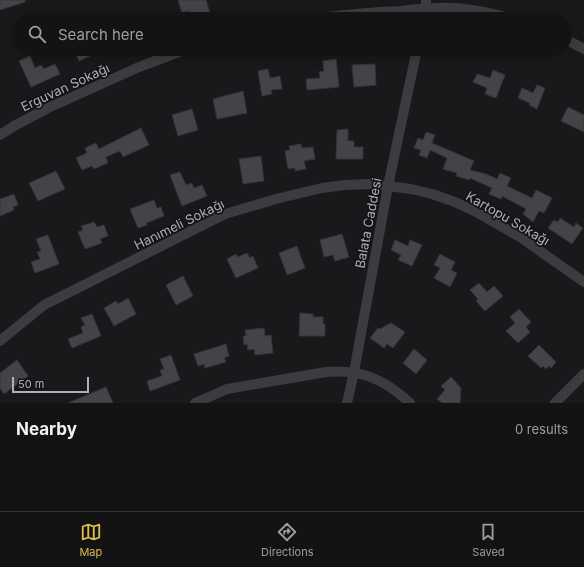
<!DOCTYPE html>
<html lang="en">
<head>
<meta charset="utf-8">
<style>
	:root { --surface:#131314; --page:#1c1c1d; --text:#f1f3f6; --muted:#9d9ea0; --line:#323234; --accent:#ddbd50 }
	body { margin:0; font-family:Inter,sans-serif; background:var(--page); color:var(--text) }
	.scale { position:absolute; left:12px; bottom:10px; width:77px; box-sizing:border-box; padding-left:4px; border:2px solid #adafb9; border-top:0; font-size:11px; line-height:14px; white-space:nowrap; color:#adafb9; -webkit-text-stroke:3px #141416; paint-order:stroke }
	.list { margin:0; padding:0; list-style:none }
	h2 { display:flex; justify-content:space-between; align-items:center; height:52px; margin:0; padding:0 16px; font-size:17px }
	h2 small { font-size:13px; font-weight:400; color:var(--muted) }
	.icon { flex:none; width:22px; height:22px; fill:none; stroke:currentColor; stroke-width:2; stroke-linecap:round; stroke-linejoin:round }
	.map { position:relative; flex:none; width:584px; height:403px; overflow:hidden }
	.search { position:absolute; background:var(--surface); box-shadow:0 2px 10px #0003; left:12px; right:12px; top:12px; height:44px; display:flex; align-items:center; gap:10px; box-sizing:border-box; padding:0 14px; border-radius:22px; color:var(--muted); font-size:15px }
	.sheet { height:108px; background:var(--surface) }
	nav { display:flex; justify-content:space-around; align-items:center; box-sizing:border-box; height:56px; border-top:1px solid var(--line); background:var(--surface); font-size:11px; color:var(--muted) }
	nav a { display:grid; justify-items:center; gap:2px }
	nav .on { color:var(--accent) }
	.map>svg:first-child { display:block }
	.building { fill:#444448; stroke:#343337 }
	.lines { fill:none; stroke-linecap:round; stroke-linejoin:round }
	.street { stroke:#3b3b40; stroke-width:10 }
	.labels { text-anchor:middle; dominant-baseline:central; stroke-width:3.5; stroke-linejoin:round; paint-order:stroke }
	.street-label { font-size:13px; fill:#adafb9; stroke:#141416 }
</style>
</head>
<body>
<div class="map">
<svg width="584" height="403" viewBox="0 0 584 403">
	<rect width="100%" height="100%" fill="#19191b"/>
	<!-- building -->
	<path class="building" d="M 0,0 L 25,0 L 25,2 L 0,10 Z
		M 178,0 L 206,0 L 210,13 L 190,18 L 188,11 L 182,13 Z
		M 74,49 L 106,49 L 79,61 Z
		M 30,56 L 35,68 L 41,65 L 44,69 L 55,64 L 60,74 L 31,87 L 19,61 Z
		M 336,59 L 339,87 L 307,90 L 306,79 L 320,78 L 319,72 L 324,71 L 323,61 Z
		M 375,64 L 376,85 L 354,87 L 352,65 Z
		M 268,69 L 270,78 L 280,76 L 282,89 L 271,90 L 272,94 L 262,96 L 258,71 Z
		M 493,70 L 505,75 L 496,98 L 485,94 L 487,88 L 473,82 L 477,74 L 490,78 Z
		M 537,85 L 545,88 L 537,109 L 529,105 L 530,103 L 518,98 L 522,88 L 533,93 Z
		M 243,91 L 247,113 L 217,119 L 213,99 Z
		M 568,107 L 584,115 L 584,132 L 561,121 Z
		M 192,109 L 198,130 L 178,136 L 172,115 Z
		M 141,128 L 149,145 L 123,157 L 120,151 L 106,157 L 108,163 L 94,169 L 92,166 L 82,170 L 76,158 L 87,153 L 85,148 L 96,143 L 99,149 Z
		M 348,129 L 348,141 L 354,141 L 354,147 L 363,147 L 363,159 L 336,159 L 337,130 Z
		M 426,132 L 435,135 L 432,143 L 474,161 L 470,170 L 486,174 L 497,179 L 500,173 L 511,178 L 507,186 L 532,198 L 536,190 L 552,198 L 544,213 L 539,211 L 533,222 L 523,214 L 526,209 L 502,196 L 501,199 L 489,194 L 492,188 L 470,178 L 469,180 L 456,176 L 457,173 L 443,169 L 447,158 L 430,150 L 427,158 L 419,155 L 421,150 L 414,148 L 418,138 L 423,140 Z
		M 301,144 L 302,148 L 313,147 L 315,159 L 304,161 L 306,169 L 295,171 L 295,168 L 288,169 L 285,151 L 290,150 L 289,146 Z
		M 261,156 L 264,181 L 243,184 L 239,159 Z
		M 56,171 L 65,189 L 38,201 L 29,183 Z
		M 180,172 L 186,185 L 192,183 L 194,188 L 202,185 L 207,196 L 182,206 L 170,175 Z
		M 14,194 L 18,205 L 13,207 L 14,210 L 0,216 L 0,199 Z
		M 154,200 L 157,208 L 161,207 L 164,216 L 146,223 L 147,225 L 138,228 L 130,209 Z
		M 560,218 L 574,227 L 576,223 L 583,228 L 572,244 L 548,228 L 554,220 L 558,222 Z
		M 94,222 L 97,227 L 104,225 L 108,236 L 100,239 L 102,243 L 85,249 L 78,232 L 83,230 L 81,226 Z
		M 342,234 L 349,257 L 335,261 L 333,255 L 324,257 L 320,240 Z
		M 48,235 L 59,264 L 35,273 L 31,262 L 40,259 L 37,252 L 41,251 L 36,239 Z
		M 395,240 L 408,246 L 410,240 L 422,245 L 412,266 L 398,260 L 401,255 L 391,250 Z
		M 297,246 L 305,268 L 287,275 L 279,253 Z
		M 247,253 L 250,258 L 253,256 L 258,268 L 236,278 L 227,259 L 236,254 L 238,257 Z
		M 440,254 L 455,262 L 451,270 L 457,273 L 450,287 L 434,278 L 440,268 L 434,265 Z
		M 183,276 L 193,296 L 176,305 L 166,285 Z
		M 479,283 L 487,292 L 494,286 L 503,296 L 485,311 L 476,301 L 478,299 L 470,290 Z
		M 128,298 L 136,314 L 114,326 L 104,308 L 116,301 L 118,304 Z
		M 519,309 L 531,322 L 526,327 L 530,332 L 518,343 L 506,331 L 515,323 L 510,317 Z
		M 300,313 L 313,314 L 313,317 L 323,317 L 323,324 L 325,324 L 325,336 L 299,336 Z
		M 92,314 L 101,336 L 72,348 L 68,339 L 83,333 L 81,327 L 85,325 L 81,318 Z
		M 391,323 L 405,332 L 393,348 L 387,344 L 384,348 L 370,338 L 378,328 L 380,329 Z
		M 264,328 L 265,336 L 271,335 L 273,353 L 255,355 L 254,349 L 248,350 L 247,344 L 244,345 L 243,336 L 246,336 L 245,330 Z
		M 226,344 L 229,356 L 224,358 L 226,362 L 205,368 L 204,364 L 198,366 L 194,354 Z
		M 539,345 L 556,362 L 551,368 L 549,366 L 546,369 L 543,366 L 541,368 L 528,356 Z
		M 414,349 L 427,360 L 416,374 L 403,363 Z
		M 171,355 L 180,380 L 150,391 L 147,381 L 162,376 L 160,370 L 164,369 L 160,359 Z
		M 17,360 L 28,376 L 4,394 L 0,388 L 0,373 Z
		M 451,377 L 461,388 L 460,403 L 442,403 L 437,399 L 445,390 L 441,386 Z
		M 106,387 L 113,403 L 68,403 Z"/>
	<g class="lines">
		<!-- street -->
		<path class="street" d="M 312,19 C 341,15 371,12 400,11 C 418,9 437,7 455,8 C 475,10 494,13 512,19
			M 424,19 L 426,9 L 426,0
			M 565,39 L 584,49
			M 0,135 L 14,126 L 48,108 L 139,67 L 187,49
			M 0,341 L 44,305 L 225,214 L 276,199 L 322,188 L 344,185 L 369,184 L 388,186 L 411,189 L 432,194 L 455,202 L 476,212 L 520,237 L 584,282
			M 195,403 L 227,389 L 326,372 C 361,369 384,379 410,403
			M 347,403 L 354,372 L 388,186 L 417,49
			M 555,403 L 584,374"/>
	</g>
	<g class="labels">
		<!-- street labels -->
		<g class="street-label">
			<text transform="translate(65 87) rotate(-25)">Erguvan Sokağı</text>
			<text transform="translate(508 218) rotate(30)">Kartopu Sokağı</text>
			<text transform="translate(368 223) rotate(-79)">Balata Caddesi</text>
			<text transform="translate(179 224) rotate(-26)">Hanımeli Sokağı</text>
		</g>
	</g>
</svg>
<div class="scale">50 m</div>
<div class="search"><svg class="icon" aria-label="search" viewBox="0 0 24 24"><circle cx="10" cy="10" r="6"/><path d="M15 15l6 6"/></svg>Search here</div>
</div>
<section class="sheet">
<h2>Nearby<small>0 results</small></h2>
<ul class="list">
</ul>
</section>
<nav>
<a class="on"><svg class="icon" aria-label="map" viewBox="0 0 24 24"><path d="M3 6l6-2 6 2 6-2v14l-6 2-6-2-6 2zM9 4v14M15 6v14"/></svg>Map</a>
<a><svg class="icon" aria-label="directions" viewBox="0 0 24 24"><path d="M12 3l9 9-9 9-9-9zM9 14v-3h6M13 9l2 2-2 2"/></svg>Directions</a>
<a><svg class="icon" aria-label="saved" viewBox="0 0 24 24"><path d="M7 4h10v16l-5-4-5 4z"/></svg>Saved</a>
</nav>
</body>
</html>
